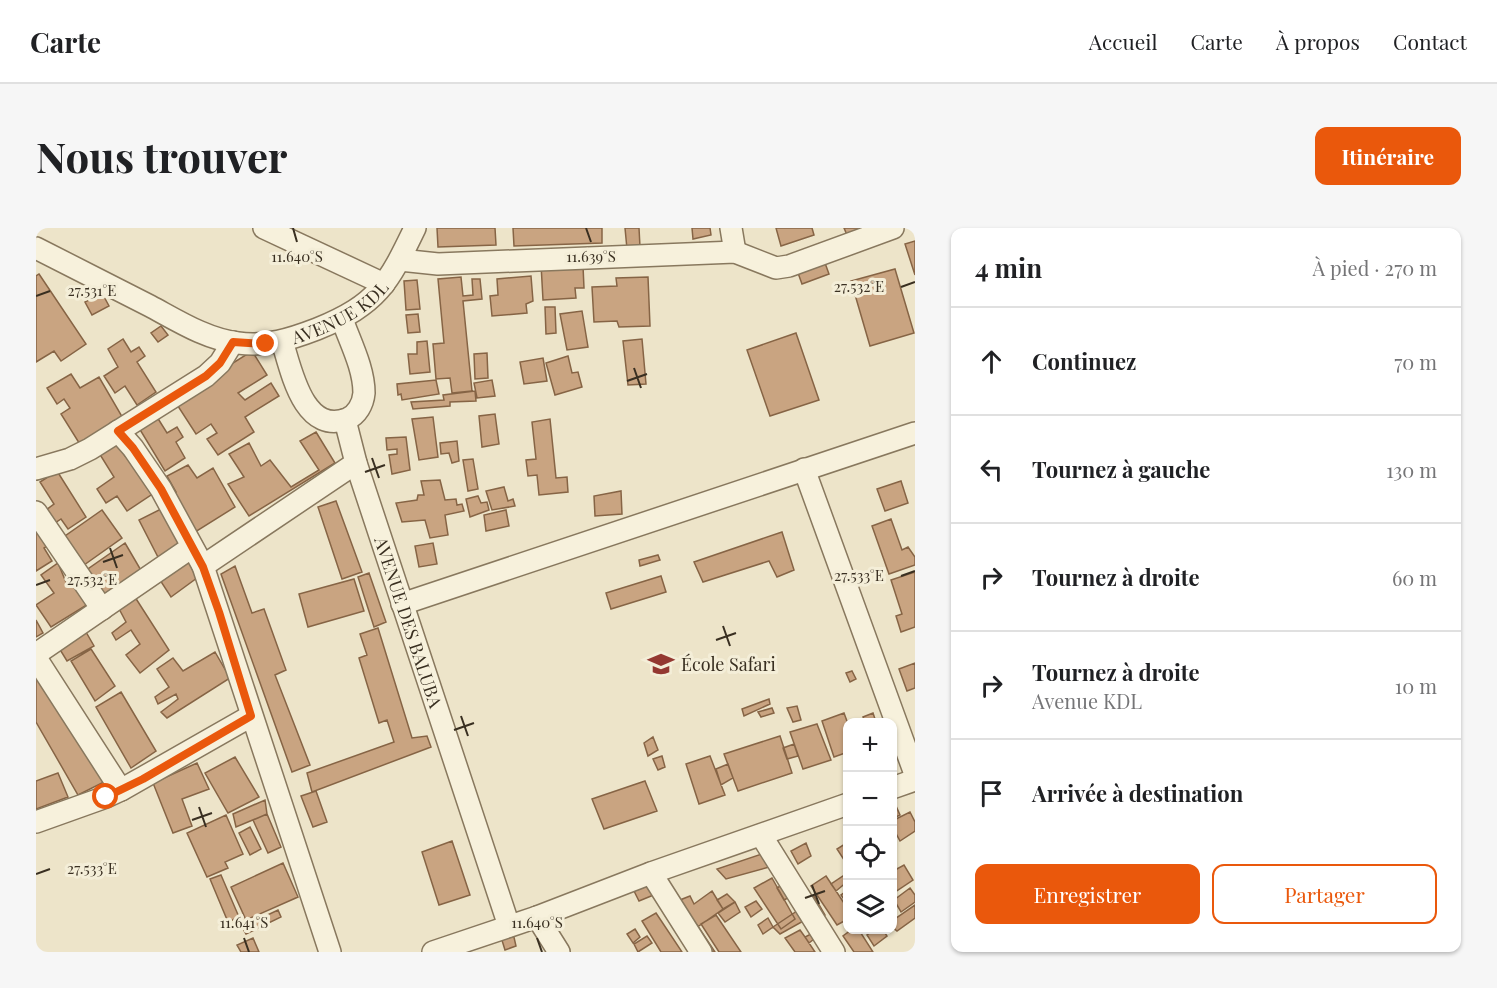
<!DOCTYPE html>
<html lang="fr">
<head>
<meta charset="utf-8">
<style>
	:root { --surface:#fff; --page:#f6f6f6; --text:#202124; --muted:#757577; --line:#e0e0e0; --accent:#ea580c }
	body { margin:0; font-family:"Playfair Display",serif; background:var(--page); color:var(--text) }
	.controls { position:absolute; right:18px; bottom:18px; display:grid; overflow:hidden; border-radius:12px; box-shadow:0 2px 4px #0004 }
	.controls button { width:54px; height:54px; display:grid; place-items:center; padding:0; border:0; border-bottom:2px solid var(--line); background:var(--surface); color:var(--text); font:30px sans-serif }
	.stop { position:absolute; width:18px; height:18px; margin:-14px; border:4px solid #ea580c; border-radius:50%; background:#fff }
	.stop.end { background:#ea580c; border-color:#fff; box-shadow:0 2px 6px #0008 }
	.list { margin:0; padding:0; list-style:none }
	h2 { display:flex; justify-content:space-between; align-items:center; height:78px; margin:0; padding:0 24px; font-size:26px }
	h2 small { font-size:20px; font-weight:400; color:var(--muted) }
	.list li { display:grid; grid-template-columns:39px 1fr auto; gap:18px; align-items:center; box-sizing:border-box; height:108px; padding:0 24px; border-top:2px solid var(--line) }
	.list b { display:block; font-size:22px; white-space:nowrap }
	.list p { margin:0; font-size:20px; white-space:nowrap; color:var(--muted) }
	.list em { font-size:20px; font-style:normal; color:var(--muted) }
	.actions { display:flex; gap:12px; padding:18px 24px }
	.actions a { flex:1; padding:14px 0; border:2px solid var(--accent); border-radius:12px; text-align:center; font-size:21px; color:var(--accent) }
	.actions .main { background:var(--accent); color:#fff }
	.icon { flex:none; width:33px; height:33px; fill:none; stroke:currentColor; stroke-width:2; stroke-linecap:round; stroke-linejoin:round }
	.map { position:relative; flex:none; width:879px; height:724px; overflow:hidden; border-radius:12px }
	header { display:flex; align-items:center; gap:36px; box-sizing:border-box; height:84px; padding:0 30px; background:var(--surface); border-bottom:2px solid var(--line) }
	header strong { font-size:28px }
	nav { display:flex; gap:33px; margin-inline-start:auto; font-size:21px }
	.intro { display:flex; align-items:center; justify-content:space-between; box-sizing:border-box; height:144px; padding:0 36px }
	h1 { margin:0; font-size:42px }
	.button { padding:15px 27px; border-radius:12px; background:var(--accent); color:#fff; font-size:21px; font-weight:700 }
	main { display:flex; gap:36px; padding:0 36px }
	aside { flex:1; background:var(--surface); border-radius:12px; box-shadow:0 2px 4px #0004 }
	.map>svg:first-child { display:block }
	.building { fill:#c9a481; stroke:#866445; stroke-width:1.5 }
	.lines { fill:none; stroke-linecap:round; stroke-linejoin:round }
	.minor-casing { stroke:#88785e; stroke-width:24 }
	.minor { stroke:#f7f1dc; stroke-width:21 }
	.route { stroke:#ea580c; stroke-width:8 }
	.ticks { fill:none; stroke:#392f21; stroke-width:2 }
	.labels { text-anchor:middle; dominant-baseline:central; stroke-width:6; stroke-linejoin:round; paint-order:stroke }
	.street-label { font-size:18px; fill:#392f21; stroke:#f4eed8 }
	.poi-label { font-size:18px; fill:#392f21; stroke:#f4eed8; text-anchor:start }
	.ticks-label { font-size:15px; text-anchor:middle; fill:#392f21; stroke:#f4eed8; stroke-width:6; stroke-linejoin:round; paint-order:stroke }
</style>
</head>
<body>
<header>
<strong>Carte</strong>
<nav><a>Accueil</a><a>Carte</a><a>À propos</a><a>Contact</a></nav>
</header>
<div class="intro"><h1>Nous trouver</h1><a class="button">Itinéraire</a></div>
<main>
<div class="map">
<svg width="879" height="724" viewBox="0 0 879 724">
	<rect width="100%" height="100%" fill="#ede4c9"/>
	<!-- building -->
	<path class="building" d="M 401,0 L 459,0 L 460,17 L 402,19 Z
		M 477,0 L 566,0 L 566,15 L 478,18 Z
		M 589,0 L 603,0 L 604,19 L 591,21 Z
		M 656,0 L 674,0 L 675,7 L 657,11 Z
		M 740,0 L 776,0 L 778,7 L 745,18 Z
		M 808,0 L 824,0 L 811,7 Z
		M 879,13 L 879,47 L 869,16 Z
		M 789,35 L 793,46 L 766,56 L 762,45 Z
		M 505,36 L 547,38 L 548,60 L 539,60 L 540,70 L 507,72 Z
		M 859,41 L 878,105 L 834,118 L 815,53 Z
		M 3,46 L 50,116 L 25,133 L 18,123 L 0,134 L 0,48 Z
		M 495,48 L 497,73 L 490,76 L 491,85 L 456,88 L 454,68 L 462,67 L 461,51 Z
		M 425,49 L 427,68 L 437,67 L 436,51 L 444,51 L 446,71 L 427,73 L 436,163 L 416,165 L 414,150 L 400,151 L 397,116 L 408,115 L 402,51 Z
		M 612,49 L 614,98 L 583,99 L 581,93 L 558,94 L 556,59 L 581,58 L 580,50 Z
		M 381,52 L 384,81 L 370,82 L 368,53 Z
		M 66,65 L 73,78 L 56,87 L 49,74 Z
		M 509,79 L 519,79 L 520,105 L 510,106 Z
		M 546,83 L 552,119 L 531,122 L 524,86 Z
		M 382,86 L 384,104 L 372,105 L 370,87 Z
		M 125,98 L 132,107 L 122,114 L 115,105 Z
		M 760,105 L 783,172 L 734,188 L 711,122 Z
		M 87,111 L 95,124 L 103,119 L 109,128 L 101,134 L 120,164 L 101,177 L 89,158 L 79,165 L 68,148 L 82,139 L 72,121 Z
		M 606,111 L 610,156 L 592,157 L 587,113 Z
		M 391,113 L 394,144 L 374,146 L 372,126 L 381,126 L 381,114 Z
		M 216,123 L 231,147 L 202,165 L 209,172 L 235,155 L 243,168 L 209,189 L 218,204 L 182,227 L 171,211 L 181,205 L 175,196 L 160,206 L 138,172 Z
		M 451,125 L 452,150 L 439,151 L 438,126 Z
		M 532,128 L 536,145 L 542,144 L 546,159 L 519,167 L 510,135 Z
		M 507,130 L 511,153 L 488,156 L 484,134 Z
		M 35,146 L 44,160 L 63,149 L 88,192 L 45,218 L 25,186 L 34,180 L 28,171 L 21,176 L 11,160 Z
		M 400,152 L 403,166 L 366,172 L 365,166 L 362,167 L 361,156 Z
		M 456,152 L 459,168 L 441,170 L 438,155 Z
		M 439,163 L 440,173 L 414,174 L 414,178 L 377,181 L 375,174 L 408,172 L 407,167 Z
		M 459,186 L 463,216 L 446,219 L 443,188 Z
		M 121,189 L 131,205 L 141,199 L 147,209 L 140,214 L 149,230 L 129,243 L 103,200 Z
		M 397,189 L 402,229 L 383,232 L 376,191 Z
		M 514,191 L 520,250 L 531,249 L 532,264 L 503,267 L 501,247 L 492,248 L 490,232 L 500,231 L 496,194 Z
		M 280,204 L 299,235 L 213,288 L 192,256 L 208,249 L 193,226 L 213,215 L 225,238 L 234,232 L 255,259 L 283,242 L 264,213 Z
		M 370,209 L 374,242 L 356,246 L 353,227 L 361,226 L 361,221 L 351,222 L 350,210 Z
		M 421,213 L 423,233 L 416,235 L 413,225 L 405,226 L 404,215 Z
		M 80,214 L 89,228 L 98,222 L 124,261 L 91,283 L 81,268 L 70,275 L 61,261 L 78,249 L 63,225 Z
		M 437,231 L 442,261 L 432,263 L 427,232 Z
		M 152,237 L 161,250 L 177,240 L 199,279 L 156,306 L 135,265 L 140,264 L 131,248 Z
		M 21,243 L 50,289 L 32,301 L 25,291 L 19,295 L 10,282 L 18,276 L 4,254 Z
		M 404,252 L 409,272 L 420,271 L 421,277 L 426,276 L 428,283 L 409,287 L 412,307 L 394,310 L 389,292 L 366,294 L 360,275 L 381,272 L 382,267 L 388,267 L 385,253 Z
		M 865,253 L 872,275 L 849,283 L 841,261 Z
		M 468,259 L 472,273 L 477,271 L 479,278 L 456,282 L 450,263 Z
		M 585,263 L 586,286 L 559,288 L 558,268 Z
		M 442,268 L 445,275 L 451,274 L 453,282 L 434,289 L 430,271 Z
		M 300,273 L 326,344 L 306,351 L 282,279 Z
		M 125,281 L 146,321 L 124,333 L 103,292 Z
		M 66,282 L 86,310 L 48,337 L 29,308 Z
		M 470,282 L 473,298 L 450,303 L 448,287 Z
		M 0,290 L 16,315 L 8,320 L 16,333 L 0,343 Z
		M 855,291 L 866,322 L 872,319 L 879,329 L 879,337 L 853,346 L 836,298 Z
		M 746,304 L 758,342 L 741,349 L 733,333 L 667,354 L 658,334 Z
		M 89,315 L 106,344 L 67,369 L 49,343 Z
		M 397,315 L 401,336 L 383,339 L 379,318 Z
		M 622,327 L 624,332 L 604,338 L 603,332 Z
		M 157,328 L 165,347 L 135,369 L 122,349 Z
		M 22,335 L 32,359 L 45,358 L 54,375 L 15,399 L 0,377 L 18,365 L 5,347 Z
		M 199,338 L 216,385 L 228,381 L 250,442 L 239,447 L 274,537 L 256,544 L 185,346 Z
		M 879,344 L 879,399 L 865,404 L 860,388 L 866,386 L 855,352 Z
		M 333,345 L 350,394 L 338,399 L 322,349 Z
		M 625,348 L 630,364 L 575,381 L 570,365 Z
		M 318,351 L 328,383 L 272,399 L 263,366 Z
		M 97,366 L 133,422 L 104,445 L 90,427 L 104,416 L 95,402 L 80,412 L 76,405 L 90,394 L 80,375 Z
		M 0,392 L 7,405 L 0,409 Z
		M 342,400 L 376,510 L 391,508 L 395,519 L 276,564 L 271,545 L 358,514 L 351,492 L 343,495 L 323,430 L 331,427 L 324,406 Z
		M 50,404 L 58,418 L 31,433 L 23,420 Z
		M 55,421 L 79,458 L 59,473 L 35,433 Z
		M 179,424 L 194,450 L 131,490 L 125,484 L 142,471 L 140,466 L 122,476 L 119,469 L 133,459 L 121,441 L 137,430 L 147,443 Z
		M 879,435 L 879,460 L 871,463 L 863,441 Z
		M 816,443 L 820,451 L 814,454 L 810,445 Z
		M 0,445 L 68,554 L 42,567 L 0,494 Z
		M 85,464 L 120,523 L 95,540 L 60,479 Z
		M 733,471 L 734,476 L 708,488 L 706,481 Z
		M 761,478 L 765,492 L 757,494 L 751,480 Z
		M 736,480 L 738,485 L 725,489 L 722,484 Z
		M 808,485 L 812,496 L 812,524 L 798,529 L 786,493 Z
		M 837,485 L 840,494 L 829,494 L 827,489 Z
		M 781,496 L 795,532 L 767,541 L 754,504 Z
		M 744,508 L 756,545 L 702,563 L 688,526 Z
		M 617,509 L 622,522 L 612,528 L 608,515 Z
		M 758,516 L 762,528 L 751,531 L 747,520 Z
		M 626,528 L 629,539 L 622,542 L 617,531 Z
		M 674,528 L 689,567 L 663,576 L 650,536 Z
		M 199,529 L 223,569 L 192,585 L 169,545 Z
		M 161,535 L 173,561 L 146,571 L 156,598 L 137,605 L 117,555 Z
		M 692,536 L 697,550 L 685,557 L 680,541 Z
		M 22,545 L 32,569 L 0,581 L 0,553 Z
		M 609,553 L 621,583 L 568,601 L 556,571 Z
		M 280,563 L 291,594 L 277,599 L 265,568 Z
		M 229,572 L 231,586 L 200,599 L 197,586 Z
		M 860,578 L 864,587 L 856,591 L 856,580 Z
		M 874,584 L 879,594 L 879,603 L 864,613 L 856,598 L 856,593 Z
		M 231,586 L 245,619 L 232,625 L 217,592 Z
		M 190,587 L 207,626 L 189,634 L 192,640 L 171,649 L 151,605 Z
		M 214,599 L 225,621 L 214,627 L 203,605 Z
		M 416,613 L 434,667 L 403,677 L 386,624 Z
		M 812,614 L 812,638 L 801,621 Z
		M 770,615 L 775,628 L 762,636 L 755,623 Z
		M 732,624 L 737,638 L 690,651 L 681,641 Z
		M 856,633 L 861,641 L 868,637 L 877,652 L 856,666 Z
		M 247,635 L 262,669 L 210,692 L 195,659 Z
		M 810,646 L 812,653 L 800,663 L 795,656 Z
		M 185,647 L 203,689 L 192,694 L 174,651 Z
		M 790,648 L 812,681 L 812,691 L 801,697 L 775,658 Z
		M 736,650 L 759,691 L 745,701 L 718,660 Z
		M 749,655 L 758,667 L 748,672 L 741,660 Z
		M 617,656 L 620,666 L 603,673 L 598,663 Z
		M 874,660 L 879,667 L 879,674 L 865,684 L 858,672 Z
		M 812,662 L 812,673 L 810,674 L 805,667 Z
		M 676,663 L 687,681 L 660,700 L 644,672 L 654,668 L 658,676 Z
		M 691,666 L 699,674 L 687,681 L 681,672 Z
		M 778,668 L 789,687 L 784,691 L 771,673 Z
		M 720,673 L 726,681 L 715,689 L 709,679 Z
		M 699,674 L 704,684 L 689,694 L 682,685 Z
		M 879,677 L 879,690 L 861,703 L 856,699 L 856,693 Z
		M 764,681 L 771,691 L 744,706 L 737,699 Z
		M 242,682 L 245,689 L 210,706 L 206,699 Z
		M 620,685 L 646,724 L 625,724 L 606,693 Z
		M 680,687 L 705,724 L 683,724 L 665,696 Z
		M 732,690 L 737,699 L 727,706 L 722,697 Z
		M 661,697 L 679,724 L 669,724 L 654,702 Z
		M 599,701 L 604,709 L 597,715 L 591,706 Z
		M 764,702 L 769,709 L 779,724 L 759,724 L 749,710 Z
		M 815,702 L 823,702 L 837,724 L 818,724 L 807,708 Z
		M 838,702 L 847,702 L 851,708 L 838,718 L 831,707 Z
		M 779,704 L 783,707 L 773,715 L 769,709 Z
		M 477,705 L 480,718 L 469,722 L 465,709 Z
		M 611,708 L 616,715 L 602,724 L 598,716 Z
		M 217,710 L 223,724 L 205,724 L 201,717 Z"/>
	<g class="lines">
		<!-- minor casing -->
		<g class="minor-casing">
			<g id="minor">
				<path d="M 228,0 L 348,56"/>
				<path d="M 695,0 L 699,24"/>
				<path id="s1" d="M 0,20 C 38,39 76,59 114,78 C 142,93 170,111 202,115 C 230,119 255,111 281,101 C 342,76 352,56 379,0"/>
				<path d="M 364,32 L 402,36 L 699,24 L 740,40 L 753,38 L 857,0"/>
				<path d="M 246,113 C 255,141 267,207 311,191 C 321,187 327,176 328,165 C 328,140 314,114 306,91"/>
				<path id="s2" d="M 309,192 L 320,235 L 473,698"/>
				<path d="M 82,203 L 97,220 L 125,261 L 167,338 L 294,724"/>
				<path d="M 0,241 L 34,231 L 54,221 L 170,148 L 184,135 L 197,114"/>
				<path d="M 768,241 L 879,546"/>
				<path d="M 0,284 L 66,381"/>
				<path d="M 167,338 L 320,235"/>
				<path d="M 366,376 L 879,205"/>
				<path d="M 0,426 L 156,319"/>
				<path d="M 0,430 L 85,562"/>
				<path d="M 856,560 L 879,552"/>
				<path d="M 0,594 L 70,569 L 85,562 L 215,488"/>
				<path d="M 725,607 L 798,724"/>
				<path d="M 615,645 L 665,724"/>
				<path d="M 501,689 L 523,724"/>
				<path d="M 397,724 L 501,689 L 615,645 L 812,576"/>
			</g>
		</g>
		<!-- minor -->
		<use href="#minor" class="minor"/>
	</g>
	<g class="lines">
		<!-- route -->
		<path class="route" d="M 70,569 L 107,551 L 215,488 L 183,384 L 167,339 L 125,261 L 97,220 L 82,203 L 170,148 L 184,135 L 197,114 L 230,116"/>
	</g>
	<!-- ticks -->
	<path class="ticks" d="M 257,0 L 261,14M 550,0 L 555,14M 865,59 L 879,54M 0,68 L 14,63M 598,140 L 605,160M 591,153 L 611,146M 336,230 L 343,250M 329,244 L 349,237M 74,320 L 81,340M 67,334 L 87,327M 865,348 L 879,343M 0,357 L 14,352M 687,398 L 694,418M 680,412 L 700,405M 425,488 L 432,508M 418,502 L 438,495M 163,579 L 170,599M 156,592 L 176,585M 0,646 L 14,641M 776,657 L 783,676M 769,670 L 789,663M 208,710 L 213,724M 501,710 L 506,724"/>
	<!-- icons -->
	<defs>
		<g id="school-bare" transform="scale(2.07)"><path d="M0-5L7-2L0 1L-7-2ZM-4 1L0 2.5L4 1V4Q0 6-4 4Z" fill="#943831" stroke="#f4eed8" stroke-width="2.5" paint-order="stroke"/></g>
	</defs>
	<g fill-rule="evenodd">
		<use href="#school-bare" x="625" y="436"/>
	</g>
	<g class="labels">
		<!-- street labels -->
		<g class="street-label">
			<text stroke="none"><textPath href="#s1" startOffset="333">AVENUE KDL</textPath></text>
			<text stroke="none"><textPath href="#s2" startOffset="212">AVENUE DES BALUBA</textPath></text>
		</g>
		<!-- poi labels -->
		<g class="poi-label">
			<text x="645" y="436">École Safari</text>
		</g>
	</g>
	<g class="ticks-label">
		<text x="261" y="34">11.640°S</text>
		<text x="555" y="34">11.639°S</text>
		<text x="823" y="64">27.532°E</text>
		<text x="56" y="68">27.531°E</text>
		<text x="823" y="353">27.533°E</text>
		<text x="56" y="357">27.532°E</text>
		<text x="56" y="646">27.533°E</text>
		<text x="208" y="700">11.641°S</text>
		<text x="501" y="700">11.640°S</text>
	</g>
</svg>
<div class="controls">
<button>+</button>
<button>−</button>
<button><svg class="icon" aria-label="locate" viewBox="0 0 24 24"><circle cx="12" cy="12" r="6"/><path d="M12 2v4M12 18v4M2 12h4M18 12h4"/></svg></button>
<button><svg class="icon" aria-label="layers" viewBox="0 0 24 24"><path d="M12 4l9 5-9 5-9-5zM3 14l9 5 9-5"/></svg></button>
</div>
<div class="stop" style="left:70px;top:569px"></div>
<div class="stop end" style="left:230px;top:116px"></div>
</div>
<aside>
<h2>4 min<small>À pied · 270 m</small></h2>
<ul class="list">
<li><svg class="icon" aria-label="ahead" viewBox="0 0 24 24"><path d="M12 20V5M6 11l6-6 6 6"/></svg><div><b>Continuez</b></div><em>70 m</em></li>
<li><svg class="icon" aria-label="left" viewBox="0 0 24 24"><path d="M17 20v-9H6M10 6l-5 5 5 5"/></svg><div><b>Tournez à gauche</b></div><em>130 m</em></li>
<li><svg class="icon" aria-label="right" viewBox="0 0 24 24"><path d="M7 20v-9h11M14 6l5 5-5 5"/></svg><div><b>Tournez à droite</b></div><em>60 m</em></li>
<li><svg class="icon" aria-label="right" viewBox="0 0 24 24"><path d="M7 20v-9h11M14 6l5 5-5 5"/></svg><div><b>Tournez à droite</b><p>Avenue KDL</p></div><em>10 m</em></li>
<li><svg class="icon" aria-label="arrive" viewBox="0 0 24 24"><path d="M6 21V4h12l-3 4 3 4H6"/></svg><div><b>Arrivée à destination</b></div></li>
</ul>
<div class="actions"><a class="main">Enregistrer</a><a>Partager</a></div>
</aside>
</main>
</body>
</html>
